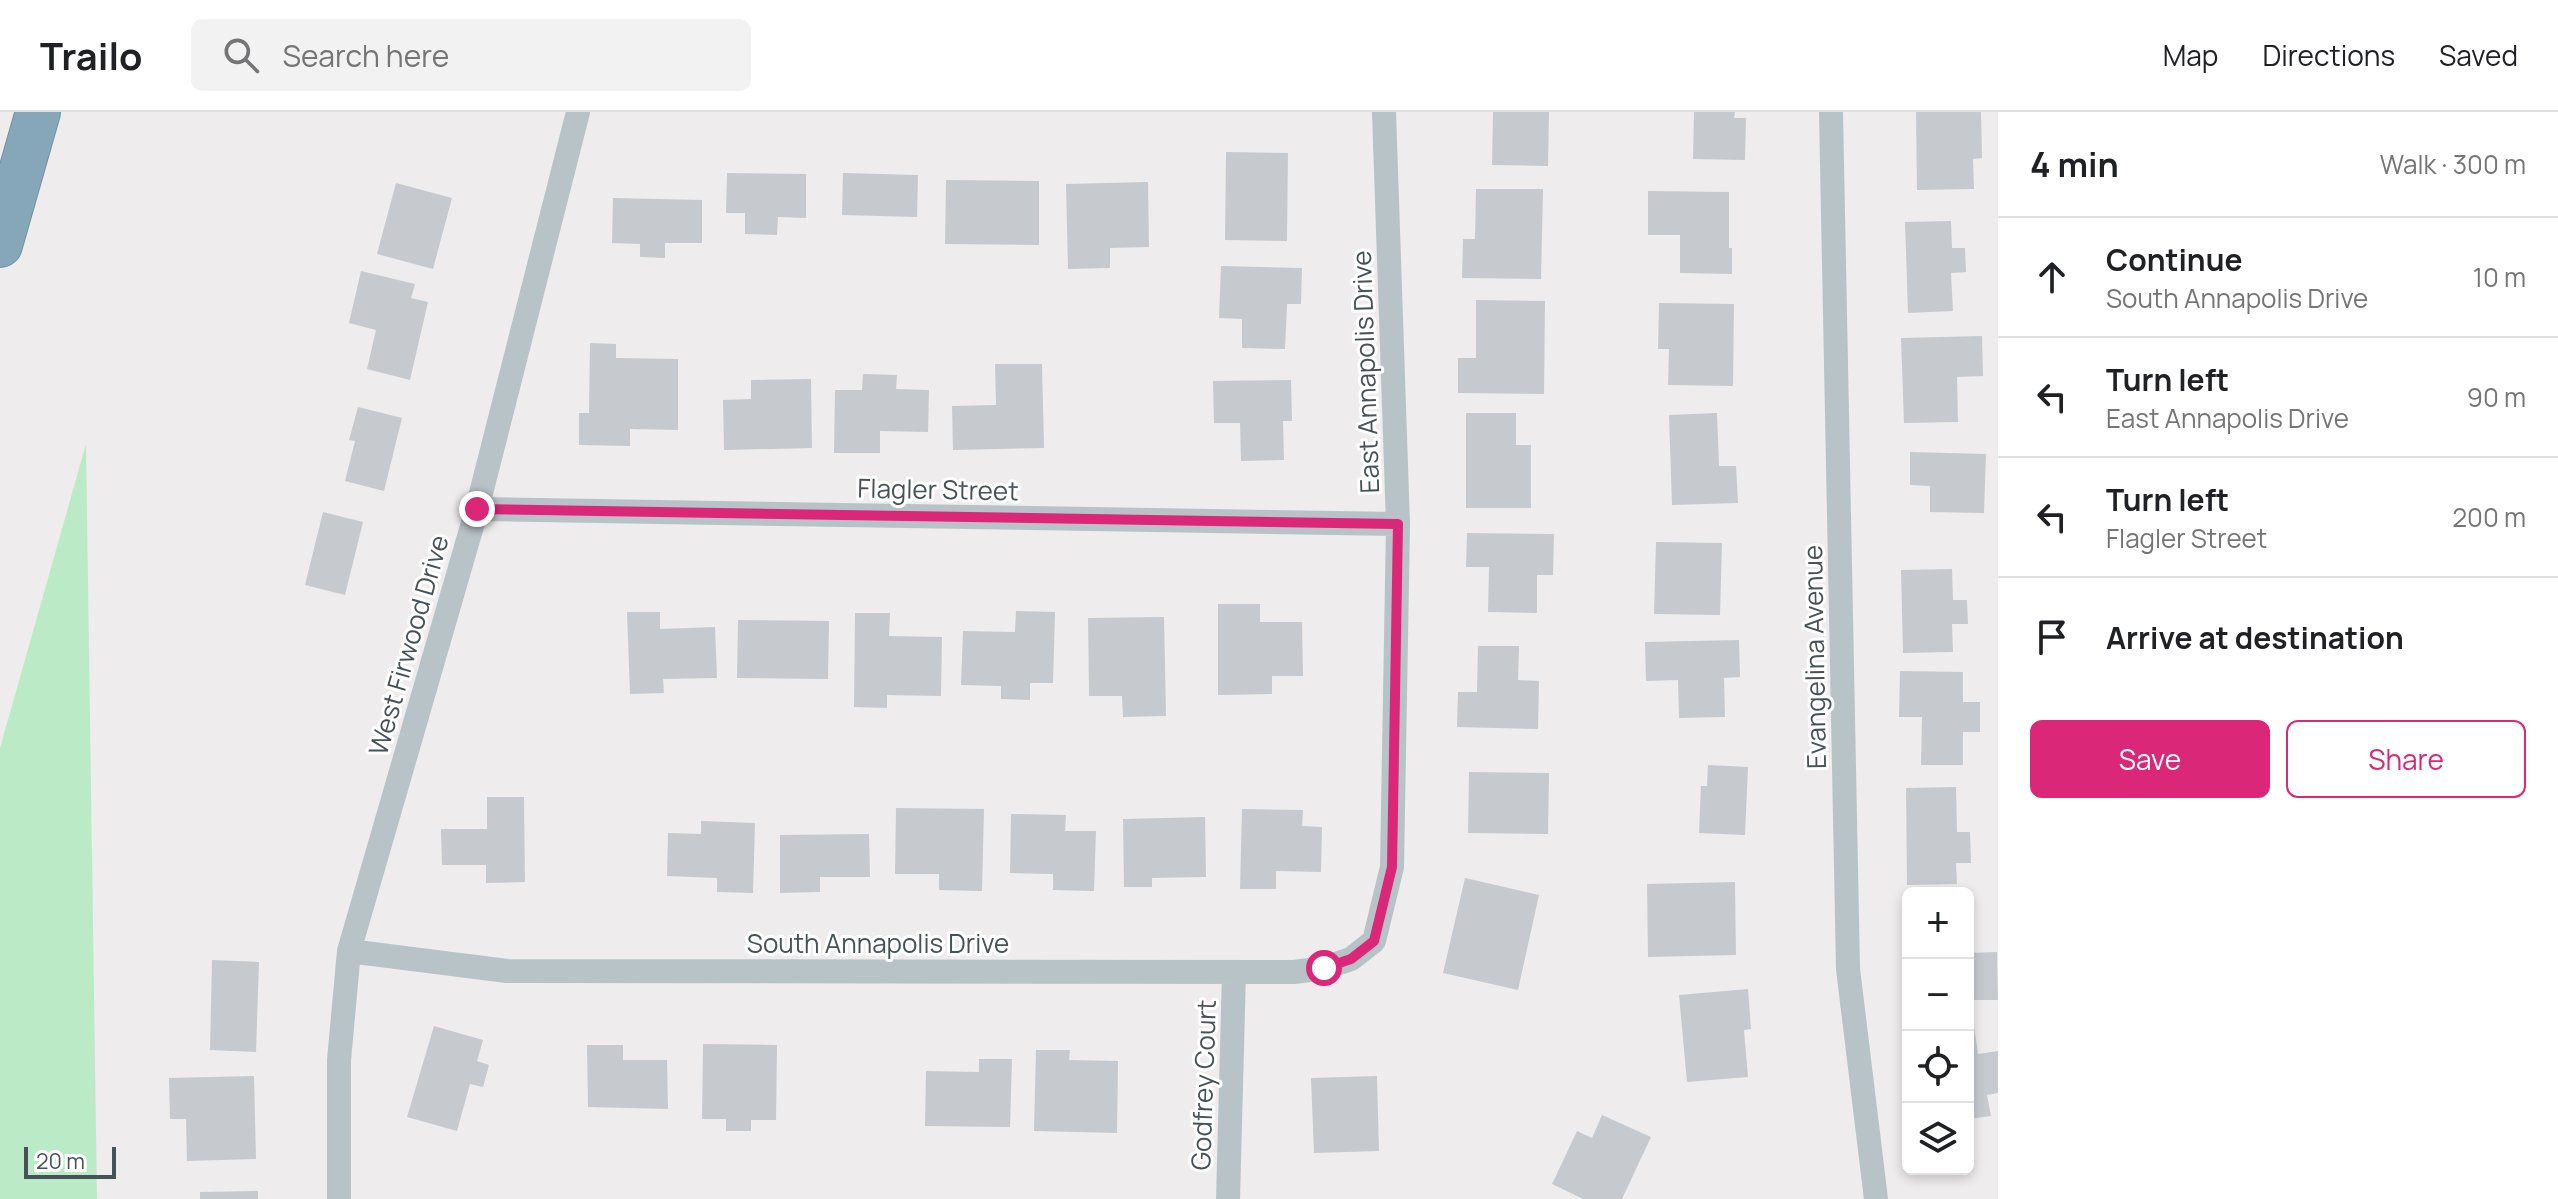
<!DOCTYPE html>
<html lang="en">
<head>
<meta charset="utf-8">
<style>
	:root { --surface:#fff; --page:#f2f2f2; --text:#202124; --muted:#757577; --line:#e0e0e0; --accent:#db2777 }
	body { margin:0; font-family:Manrope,sans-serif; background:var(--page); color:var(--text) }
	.controls { position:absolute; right:24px; bottom:24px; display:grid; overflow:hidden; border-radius:12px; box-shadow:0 4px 12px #0003 }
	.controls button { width:72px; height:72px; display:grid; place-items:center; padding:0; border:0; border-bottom:2px solid var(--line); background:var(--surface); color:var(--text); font:40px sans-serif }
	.scale { position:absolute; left:24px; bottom:20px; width:92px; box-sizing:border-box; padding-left:8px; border:4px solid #455258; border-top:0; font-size:22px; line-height:28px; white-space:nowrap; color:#455258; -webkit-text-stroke:6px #fff; paint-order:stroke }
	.stop { position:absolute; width:24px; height:24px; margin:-18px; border:6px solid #db2777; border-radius:50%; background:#fff }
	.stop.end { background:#db2777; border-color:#fff; box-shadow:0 2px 8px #0008 }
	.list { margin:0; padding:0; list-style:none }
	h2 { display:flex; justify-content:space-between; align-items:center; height:104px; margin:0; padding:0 32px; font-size:34px }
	h2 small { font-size:26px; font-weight:400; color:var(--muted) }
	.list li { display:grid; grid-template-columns:52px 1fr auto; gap:24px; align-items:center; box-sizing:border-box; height:120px; padding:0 32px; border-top:2px solid var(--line) }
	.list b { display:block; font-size:30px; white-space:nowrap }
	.list p { margin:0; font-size:26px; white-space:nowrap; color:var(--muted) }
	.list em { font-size:26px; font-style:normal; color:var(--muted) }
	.actions { display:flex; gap:16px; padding:24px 32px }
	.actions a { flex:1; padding:18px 0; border:2px solid var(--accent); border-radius:12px; text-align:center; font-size:28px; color:var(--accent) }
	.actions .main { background:var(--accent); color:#fff }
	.icon { flex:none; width:44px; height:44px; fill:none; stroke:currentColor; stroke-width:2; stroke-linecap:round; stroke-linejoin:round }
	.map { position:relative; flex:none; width:1998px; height:1087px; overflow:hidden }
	header { display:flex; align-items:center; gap:48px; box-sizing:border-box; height:112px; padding:0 40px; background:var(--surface); border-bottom:2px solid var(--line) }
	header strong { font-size:38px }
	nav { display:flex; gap:44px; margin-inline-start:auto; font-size:28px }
	.search { width:560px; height:72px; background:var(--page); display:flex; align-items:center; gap:20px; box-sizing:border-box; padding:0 28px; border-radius:12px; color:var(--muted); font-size:30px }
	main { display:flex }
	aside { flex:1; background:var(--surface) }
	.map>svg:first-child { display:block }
	.green { fill:#bbebc6 }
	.building { fill:#c6cace }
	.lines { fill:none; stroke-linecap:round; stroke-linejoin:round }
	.highway-casing { stroke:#7192a4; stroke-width:46 }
	.street { stroke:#b8c3c8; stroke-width:24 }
	.highway { stroke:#86a7b9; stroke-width:44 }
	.route { stroke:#db2777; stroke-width:10 }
	.labels { text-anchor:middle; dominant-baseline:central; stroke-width:6; stroke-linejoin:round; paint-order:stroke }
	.street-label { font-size:26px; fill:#455258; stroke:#fff }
</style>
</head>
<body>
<header>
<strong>Trailo</strong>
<div class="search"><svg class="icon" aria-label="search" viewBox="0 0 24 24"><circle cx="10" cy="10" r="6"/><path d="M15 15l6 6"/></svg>Search here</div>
<nav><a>Map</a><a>Directions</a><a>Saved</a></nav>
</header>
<main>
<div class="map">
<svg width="1998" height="1087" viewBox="0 0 1998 1087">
	<rect width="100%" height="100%" fill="#eeecec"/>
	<!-- green -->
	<path class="green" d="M 86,332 L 97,1087 L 0,1087 L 0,636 Z"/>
	<!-- building -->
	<path class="building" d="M 1493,0 L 1549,0 L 1548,54 L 1492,53 Z
		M 1694,0 L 1735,0 L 1734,6 L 1746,6 L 1745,48 L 1693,47 Z
		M 1916,0 L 1981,0 L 1982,46 L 1973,47 L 1974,77 L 1917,78 Z
		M 1226,40 L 1288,41 L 1287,129 L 1225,128 Z
		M 727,61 L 806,62 L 806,106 L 778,105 L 777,123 L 745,122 L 745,101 L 726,101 Z
		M 843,61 L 918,63 L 917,105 L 842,103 Z
		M 946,68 L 1039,69 L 1039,133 L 945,132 Z
		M 1148,70 L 1149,135 L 1110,136 L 1110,156 L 1068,157 L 1066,72 Z
		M 396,71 L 452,86 L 433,157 L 377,142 Z
		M 1476,77 L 1543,77 L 1541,167 L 1462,166 L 1463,127 L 1475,127 Z
		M 1648,79 L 1729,80 L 1729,136 L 1732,136 L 1732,162 L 1680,161 L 1680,123 L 1648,123 Z
		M 613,86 L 702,88 L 702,131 L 665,131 L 665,146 L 640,145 L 640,132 L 612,131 Z
		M 1951,109 L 1952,136 L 1965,136 L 1966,160 L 1951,161 L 1953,199 L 1908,201 L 1905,110 Z
		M 1221,154 L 1302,156 L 1301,192 L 1287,192 L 1285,237 L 1242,236 L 1242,207 L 1219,206 Z
		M 361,159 L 415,172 L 411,186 L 428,190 L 410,268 L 367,257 L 376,218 L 349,211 Z
		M 1476,188 L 1545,189 L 1544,282 L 1458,281 L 1458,246 L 1476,246 Z
		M 1659,191 L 1734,192 L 1733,274 L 1668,273 L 1669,237 L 1658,237 Z
		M 1982,224 L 1983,264 L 1957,265 L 1958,310 L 1904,311 L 1901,226 Z
		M 590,231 L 616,232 L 616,246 L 678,247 L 678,318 L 630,317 L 630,334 L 579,333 L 579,301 L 589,301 Z
		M 995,252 L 1042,252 L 1044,336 L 953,338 L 952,294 L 996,293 Z
		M 863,262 L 897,263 L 896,277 L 929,278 L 928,320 L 880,319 L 880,341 L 834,341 L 835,278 L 862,278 Z
		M 811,267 L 812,336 L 724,338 L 723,288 L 751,287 L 751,268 Z
		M 1291,268 L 1292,309 L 1283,309 L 1284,348 L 1241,349 L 1240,311 L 1214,311 L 1213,269 Z
		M 358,295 L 402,306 L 384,379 L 345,369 L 355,329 L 349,328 Z
		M 1466,301 L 1516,301 L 1516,333 L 1531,333 L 1531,396 L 1466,396 Z
		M 1717,301 L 1719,354 L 1736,354 L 1738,391 L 1672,393 L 1669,303 Z
		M 1910,340 L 1986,342 L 1984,401 L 1930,400 L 1930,374 L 1910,373 Z
		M 323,400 L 363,410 L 345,483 L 305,473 Z
		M 1467,421 L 1554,422 L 1553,463 L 1537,463 L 1537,501 L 1488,500 L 1489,455 L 1466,455 Z
		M 1656,430 L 1722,431 L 1720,503 L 1654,502 Z
		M 1952,457 L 1953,488 L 1967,488 L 1968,512 L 1952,512 L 1953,540 L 1903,541 L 1901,458 Z
		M 1218,492 L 1260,492 L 1260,510 L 1302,510 L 1303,564 L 1272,564 L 1272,582 L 1218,583 Z
		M 1016,499 L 1055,500 L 1053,571 L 1030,571 L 1030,588 L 1001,587 L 1001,574 L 961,573 L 963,519 L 1015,520 Z
		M 627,500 L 660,500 L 660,517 L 715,515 L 717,566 L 663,567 L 664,581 L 630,582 Z
		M 855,501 L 890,501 L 889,524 L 942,525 L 941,584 L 887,583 L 887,596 L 854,595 Z
		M 1164,505 L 1166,604 L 1123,605 L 1122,584 L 1089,584 L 1088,506 Z
		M 738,508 L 829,509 L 828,567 L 737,566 Z
		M 1739,528 L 1740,565 L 1724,566 L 1725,605 L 1679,606 L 1678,568 L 1646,569 L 1645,530 Z
		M 1478,534 L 1519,534 L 1518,568 L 1539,569 L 1538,617 L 1457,615 L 1458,580 L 1477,580 Z
		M 1900,559 L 1963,560 L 1963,590 L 1980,590 L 1980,620 L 1963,620 L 1963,653 L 1921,653 L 1922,605 L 1899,605 Z
		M 1708,653 L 1748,655 L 1745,723 L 1699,721 L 1701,674 L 1707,674 Z
		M 1469,660 L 1549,661 L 1548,722 L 1468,721 Z
		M 1956,675 L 1957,720 L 1970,720 L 1971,751 L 1956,751 L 1957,772 L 1907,773 L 1906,676 Z
		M 487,685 L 524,685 L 525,770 L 486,771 L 486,753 L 442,753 L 441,717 L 487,717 Z
		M 896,696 L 984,697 L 982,779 L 939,778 L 939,762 L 895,762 Z
		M 1242,697 L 1303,698 L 1302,714 L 1322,715 L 1321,760 L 1276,759 L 1276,777 L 1240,777 Z
		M 1011,702 L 1066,703 L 1065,719 L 1096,719 L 1094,779 L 1053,778 L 1053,762 L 1010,761 Z
		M 1205,705 L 1206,765 L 1152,766 L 1152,775 L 1124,775 L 1123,707 Z
		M 701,709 L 755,711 L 753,781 L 717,780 L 717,766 L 667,764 L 668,721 L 701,722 Z
		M 869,722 L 870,765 L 820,765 L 820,780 L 780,781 L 780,723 Z
		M 1465,766 L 1539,783 L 1518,878 L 1443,861 Z
		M 1735,770 L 1736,843 L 1648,845 L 1647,772 Z
		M 1997,840 L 1998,888 L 1968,888 L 1968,841 Z
		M 212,848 L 259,850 L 256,940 L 210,938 Z
		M 1748,877 L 1751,917 L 1744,918 L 1748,965 L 1687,970 L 1679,883 Z
		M 434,914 L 483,928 L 477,949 L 489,953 L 483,975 L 470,972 L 457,1019 L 407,1005 Z
		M 1974,915 L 1978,942 L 1998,939 L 1998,981 L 1987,983 L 1991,1004 L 1968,1007 L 1968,916 Z
		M 703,932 L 777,933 L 776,1008 L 751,1008 L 751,1019 L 726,1019 L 726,1007 L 702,1007 Z
		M 587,933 L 623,933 L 623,948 L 667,948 L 668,997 L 588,995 Z
		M 1036,938 L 1070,938 L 1069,948 L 1118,949 L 1117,1021 L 1034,1019 Z
		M 979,947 L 1012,947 L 1010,1015 L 925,1014 L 926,959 L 979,960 Z
		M 254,964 L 256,1047 L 187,1049 L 186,1007 L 170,1007 L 169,966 Z
		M 1377,964 L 1379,1039 L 1314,1041 L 1311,966 Z
		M 1602,1003 L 1651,1025 L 1622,1087 L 1583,1087 L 1552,1072 L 1577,1019 L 1592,1026 Z
		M 258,1079 L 258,1087 L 200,1087 L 200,1080 Z"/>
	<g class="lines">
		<!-- highway casing -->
		<g class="highway-casing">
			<path id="highway" d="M 0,133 L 38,0"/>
		</g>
		<!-- street -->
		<path class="street" d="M 1831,0 L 1848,857 L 1876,1087
			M 477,397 L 1398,412
			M 349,839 L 507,859 L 1294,860 L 1324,856 L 1351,847 L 1374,829 L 1392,755 L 1398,412 L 1384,0
			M 339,1087 L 339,948 L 349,839 L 477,397 L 578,0
			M 1228,1087 L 1234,860"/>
		<!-- highway -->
		<use href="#highway" class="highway"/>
	</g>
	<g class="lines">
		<!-- route -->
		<path class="route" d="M 477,397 L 1398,412 L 1392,755 L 1374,829 L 1351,847 L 1324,856"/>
	</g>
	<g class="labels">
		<!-- street labels -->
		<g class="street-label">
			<text transform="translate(1365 260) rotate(-92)">East Annapolis Drive</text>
			<text transform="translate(938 377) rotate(1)">Flagler Street</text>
			<text transform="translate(408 533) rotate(-74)">West Firwood Drive</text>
			<text transform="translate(1814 545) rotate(-91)">Evangelina Avenue</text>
			<text x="878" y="831">South Annapolis Drive</text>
			<text transform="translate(1203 973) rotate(-88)">Godfrey Court</text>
		</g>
	</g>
</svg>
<div class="controls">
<button>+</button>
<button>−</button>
<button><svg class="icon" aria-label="locate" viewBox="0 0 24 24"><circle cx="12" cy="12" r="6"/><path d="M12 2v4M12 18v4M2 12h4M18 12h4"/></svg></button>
<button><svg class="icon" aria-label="layers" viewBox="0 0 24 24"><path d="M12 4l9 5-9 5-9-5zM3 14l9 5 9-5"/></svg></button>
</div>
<div class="scale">20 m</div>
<div class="stop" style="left:1324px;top:856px"></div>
<div class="stop end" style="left:477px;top:397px"></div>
</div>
<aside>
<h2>4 min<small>Walk · 300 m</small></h2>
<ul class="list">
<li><svg class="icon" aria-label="ahead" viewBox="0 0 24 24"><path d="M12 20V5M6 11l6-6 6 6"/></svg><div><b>Continue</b><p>South Annapolis Drive</p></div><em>10 m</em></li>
<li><svg class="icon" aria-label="left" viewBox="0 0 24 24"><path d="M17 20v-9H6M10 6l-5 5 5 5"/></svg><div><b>Turn left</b><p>East Annapolis Drive</p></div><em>90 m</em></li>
<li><svg class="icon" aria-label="left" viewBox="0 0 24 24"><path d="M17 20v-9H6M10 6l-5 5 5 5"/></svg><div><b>Turn left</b><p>Flagler Street</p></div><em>200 m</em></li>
<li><svg class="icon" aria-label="arrive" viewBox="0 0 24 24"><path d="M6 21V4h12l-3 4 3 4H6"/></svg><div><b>Arrive at destination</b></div></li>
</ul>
<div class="actions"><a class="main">Save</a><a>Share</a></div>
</aside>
</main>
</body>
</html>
